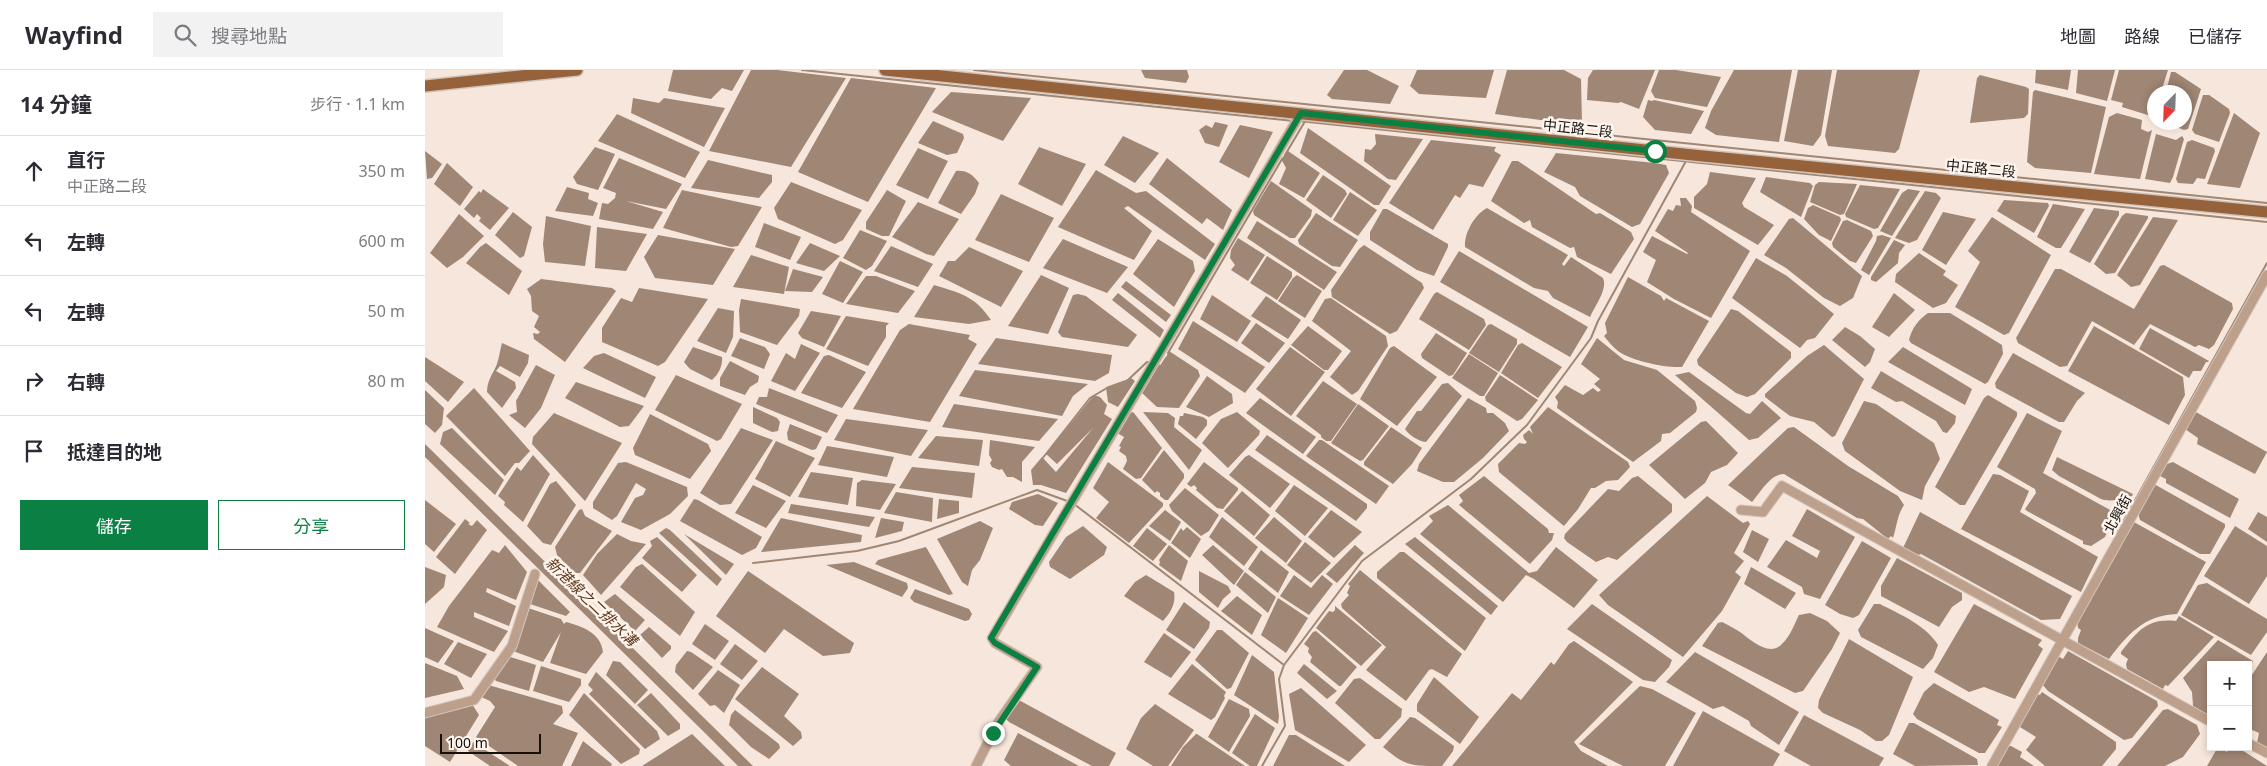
<!DOCTYPE html>
<html lang="zh-TW">
<head>
<meta charset="utf-8">
<style>
	:root { --surface:#fff; --page:#f2f2f3; --text:#2b2b33; --muted:#7c7c81; --line:#e1e1e2; --accent:#0b8043 }
	body { margin:0; font-family:"Noto Sans","Noto Sans TC",sans-serif; background:var(--page); color:var(--text) }
	.controls { position:absolute; right:15px; bottom:15px; display:grid; overflow:hidden; border-radius:0px; box-shadow:0 2px 8px #0003 }
	.controls button { width:45px; height:45px; display:grid; place-items:center; padding:0; border:0; border-bottom:1px solid var(--line); background:var(--surface); color:var(--text); font:25px sans-serif }
	.compass { position:absolute; left:1722px; top:15px; width:45px; height:45px; border-radius:50%; background:var(--surface); box-shadow:0 2px 8px #0003; rotate:203deg }
	.scale { position:absolute; left:15px; bottom:12px; width:101px; box-sizing:border-box; padding-left:5px; border:2px solid #15100c; border-top:0; font-size:14px; line-height:18px; white-space:nowrap; color:#15100c; -webkit-text-stroke:4px #fef4ee; paint-order:stroke }
	.stop { position:absolute; width:15px; height:15px; margin:-11px; border:4px solid #0b8043; border-radius:50%; background:#fff }
	.stop.end { background:#0b8043; border-color:#fff; box-shadow:0 1px 5px #0008 }
	.list { margin:0; padding:0; list-style:none }
	h2 { display:flex; justify-content:space-between; align-items:center; height:65px; margin:0; padding:0 20px; font-size:21px }
	h2 small { font-size:16px; font-weight:400; color:var(--muted) }
	.list li { display:grid; grid-template-columns:32px 1fr auto; gap:15px; align-items:center; box-sizing:border-box; height:70px; padding:0 20px; border-top:1px solid var(--line) }
	.list b { display:block; font-size:19px; white-space:nowrap }
	.list p { margin:0; font-size:16px; white-space:nowrap; color:var(--muted) }
	.list em { font-size:16px; font-style:normal; color:var(--muted) }
	.actions { display:flex; gap:10px; padding:15px 20px }
	.actions a { flex:1; padding:11px 0; border:1px solid var(--accent); border-radius:0px; text-align:center; font-size:18px; color:var(--accent) }
	.actions .main { background:var(--accent); color:#fff }
	.icon { flex:none; width:28px; height:28px; fill:none; stroke:currentColor; stroke-width:2; stroke-linecap:round; stroke-linejoin:round }
	.map { position:relative; flex:none; width:1842px; height:696px; overflow:hidden }
	header { display:flex; align-items:center; gap:30px; box-sizing:border-box; height:70px; padding:0 25px; background:var(--surface); border-bottom:1px solid var(--line) }
	header strong { font-size:24px }
	nav { display:flex; gap:28px; margin-inline-start:auto; font-size:18px }
	.search { width:350px; height:45px; background:var(--page); display:flex; align-items:center; gap:12px; box-sizing:border-box; padding:0 18px; border-radius:0px; color:var(--muted); font-size:19px }
	main { display:flex }
	aside { flex:1; background:var(--surface) }
	.map>svg:first-child { display:block }
	.water { fill:#a08674 }
	.lines { fill:none; stroke-linecap:round; stroke-linejoin:round }
	.stream { stroke:#a08674; stroke-width:2 }
	.minor-casing { stroke:#d2c4ba; stroke-width:11 }
	.major-casing { stroke:#d2c4ba; stroke-width:14 }
	.minor { stroke:#bda08b; stroke-width:9 }
	.major { stroke:#95623b; stroke-width:11 }
	.route { stroke:#0b8043; stroke-width:6 }
	.labels { text-anchor:middle; dominant-baseline:central; stroke-width:5; stroke-linejoin:round; paint-order:stroke }
	.street-label { font-size:14px; fill:#15100c; stroke:#fef4ee }
	.water-label { font-size:15px; font-style:italic; fill:#5e3719; stroke:#fef4ee }
</style>
</head>
<body>
<header>
<strong>Wayfind</strong>
<div class="search"><svg class="icon" aria-label="search" viewBox="0 0 24 24"><circle cx="10" cy="10" r="6"/><path d="M15 15l6 6"/></svg>搜尋地點</div>
<nav><a>地圖</a><a>路線</a><a>已儲存</a></nav>
</header>
<main>
<aside>
<h2>14 分鐘<small>步行 · 1.1 km</small></h2>
<ul class="list">
<li><svg class="icon" aria-label="ahead" viewBox="0 0 24 24"><path d="M12 20V5M6 11l6-6 6 6"/></svg><div><b>直行</b><p>中正路二段</p></div><em>350 m</em></li>
<li><svg class="icon" aria-label="left" viewBox="0 0 24 24"><path d="M17 20v-9H6M10 6l-5 5 5 5"/></svg><div><b>左轉</b></div><em>600 m</em></li>
<li><svg class="icon" aria-label="left" viewBox="0 0 24 24"><path d="M17 20v-9H6M10 6l-5 5 5 5"/></svg><div><b>左轉</b></div><em>50 m</em></li>
<li><svg class="icon" aria-label="right" viewBox="0 0 24 24"><path d="M7 20v-9h11M14 6l5 5-5 5"/></svg><div><b>右轉</b></div><em>80 m</em></li>
<li><svg class="icon" aria-label="arrive" viewBox="0 0 24 24"><path d="M6 21V4h12l-3 4 3 4H6"/></svg><div><b>抵達目的地</b></div></li>
</ul>
<div class="actions"><a class="main">儲存</a><a>分享</a></div>
</aside>
<div class="map">
<svg width="1842" height="696" viewBox="0 0 1842 696">
	<rect width="100%" height="100%" fill="#f6e6db"/>
	<!-- water -->
	<path class="water" d="M 248,0 L 319,0 L 307,21 L 297,18 L 286,29 L 243,21 Z
		M 326,0 L 352,0 L 421,8 L 366,97 L 284,81 Z
		M 716,0 L 762,0 L 764,7 L 761,13 L 720,8 Z
		M 919,0 L 942,0 L 974,16 L 965,34 L 907,29 L 902,25 Z
		M 992,0 L 1069,0 L 1061,28 L 994,24 L 985,16 Z
		M 1082,0 L 1139,0 L 1156,9 L 1157,53 L 1133,49 L 1130,52 L 1070,44 Z
		M 1168,0 L 1230,0 L 1214,39 L 1196,32 L 1193,33 L 1162,30 L 1163,8 Z
		M 1234,0 L 1251,0 L 1296,7 L 1282,37 L 1230,28 L 1226,21 Z
		M 1309,0 L 1367,0 L 1354,72 L 1291,65 L 1280,58 L 1286,41 Z
		M 1373,0 L 1407,0 L 1396,65 L 1388,76 L 1359,71 Z
		M 1412,0 L 1495,0 L 1474,79 L 1470,83 L 1403,76 L 1400,66 Z
		M 1611,0 L 1646,0 L 1643,20 L 1610,13 Z
		M 1653,0 L 1690,0 L 1682,31 L 1651,23 Z
		M 1694,0 L 1743,0 L 1736,22 L 1730,22 L 1729,47 L 1697,37 L 1698,33 L 1686,30 Z
		M 1746,2 L 1750,2 L 1776,19 L 1763,59 L 1759,60 L 1742,53 L 1760,52 L 1760,22 L 1741,22 Z
		M 1555,5 L 1601,17 L 1604,19 L 1603,44 L 1599,48 L 1545,53 L 1552,8 Z
		M 426,8 L 511,18 L 443,132 L 373,102 Z
		M 1610,20 L 1681,37 L 1666,103 L 1610,98 L 1602,92 L 1608,22 Z
		M 526,22 L 606,28 L 578,71 L 507,42 Z
		M 1778,25 L 1784,25 L 1804,39 L 1805,43 L 1794,72 L 1770,64 L 1767,60 Z
		M 208,28 L 234,33 L 239,28 L 300,38 L 279,77 L 206,43 Z
		M 1223,30 L 1227,31 L 1229,30 L 1279,41 L 1266,64 L 1230,60 L 1218,47 Z
		M 1692,43 L 1717,50 L 1716,59 L 1723,62 L 1727,60 L 1715,109 L 1669,104 L 1684,47 Z
		M 1809,43 L 1835,63 L 1815,118 L 1782,114 Z
		M 192,44 L 275,82 L 260,108 L 173,71 Z
		M 508,51 L 538,64 L 539,68 L 532,83 L 522,85 L 493,73 Z
		M 790,52 L 803,55 L 794,77 L 780,73 L 774,60 L 781,55 L 787,58 Z
		M 815,55 L 848,62 L 824,108 L 794,92 Z
		M 883,58 L 966,116 L 954,135 L 949,135 L 875,83 Z
		M 950,64 L 998,69 L 971,110 L 963,109 L 939,91 L 940,79 L 946,80 L 951,74 Z
		M 1731,64 L 1751,70 L 1757,66 L 1759,69 L 1748,107 L 1745,113 L 1720,109 Z
		M 698,66 L 734,83 L 710,113 L 679,95 Z
		M 1006,70 L 1071,77 L 1069,81 L 1076,85 L 1058,117 L 1044,114 L 1035,128 L 1030,125 L 1008,160 L 964,133 Z
		M 1767,70 L 1789,78 L 1790,81 L 1780,109 L 1772,108 L 1768,114 L 1753,113 L 1751,109 L 1762,72 Z
		M 170,77 L 190,84 L 173,120 L 152,114 L 148,107 Z
		M 614,77 L 661,94 L 637,136 L 593,114 Z
		M 493,78 L 523,91 L 503,129 L 471,115 Z
		M 0,81 L 17,94 L 7,108 L 2,109 Z
		M 863,81 L 895,103 L 879,128 L 854,114 L 861,98 L 856,89 Z
		M 1131,83 L 1230,93 L 1241,95 L 1244,103 L 1215,154 L 1207,157 L 1155,126 L 1150,117 L 1119,102 Z
		M 194,88 L 257,114 L 241,139 L 201,131 L 238,142 L 228,159 L 174,149 L 177,133 L 183,134 L 190,128 L 191,123 L 178,118 Z
		M 742,88 L 807,140 L 798,160 L 782,148 L 777,154 L 724,114 Z
		M 283,90 L 347,105 L 347,112 L 334,128 L 266,118 Z
		M 1087,91 L 1093,91 L 1171,144 L 1175,143 L 1206,162 L 1209,169 L 1186,204 L 1152,187 L 1149,177 L 1145,178 L 1107,157 L 1105,150 L 1099,153 L 1066,131 Z
		M 22,93 L 48,117 L 35,136 L 9,114 Z
		M 671,100 L 711,123 L 721,121 L 790,174 L 780,190 L 703,136 L 699,138 L 727,161 L 709,190 L 633,157 Z
		M 531,101 C 542,100 548,105 554,113 L 550,124 L 536,144 L 513,133 Z
		M 1285,102 L 1331,108 L 1317,133 L 1319,137 L 1349,155 L 1333,175 L 1269,138 L 1269,127 L 1282,114 Z
		M 898,105 L 920,120 L 922,124 L 906,148 L 881,130 Z
		M 1341,107 L 1385,113 L 1388,116 L 1376,147 L 1335,122 Z
		M 846,111 L 887,140 L 886,146 L 870,168 L 865,168 L 829,145 L 828,141 Z
		M 366,112 L 437,140 L 418,170 L 410,174 L 353,149 L 349,138 Z
		M 1394,112 L 1432,114 L 1419,144 L 1415,145 L 1385,132 L 1390,115 Z
		M 1435,115 L 1475,119 L 1453,158 L 1449,159 L 1421,147 L 1420,144 Z
		M 142,117 L 164,123 L 163,129 L 173,133 L 168,146 L 130,141 Z
		M 58,119 L 84,138 L 65,160 L 54,151 L 56,148 L 52,144 L 49,148 L 39,139 L 54,121 L 56,123 Z
		M 1483,119 L 1495,121 L 1467,166 L 1455,161 L 1477,123 Z
		M 257,120 L 337,137 L 313,176 L 306,177 L 238,158 Z
		M 462,120 L 481,131 L 464,166 L 457,166 L 441,159 L 441,152 Z
		M 1500,121 L 1511,123 L 1516,128 L 1492,170 L 1484,173 L 1470,168 Z
		M 925,122 L 952,140 L 933,166 L 908,150 Z
		M 576,124 L 629,148 L 604,192 L 550,170 Z
		M 1255,128 L 1261,128 L 1267,136 L 1266,142 L 1325,181 L 1286,248 L 1249,229 L 1222,212 L 1231,190 L 1218,182 L 1227,166 L 1262,184 L 1263,183 L 1230,161 L 1243,139 L 1248,141 L 1251,135 L 1256,136 Z
		M 1579,130 L 1623,133 L 1624,136 L 1609,163 L 1572,141 Z
		M 493,132 L 534,149 L 509,186 L 501,184 L 467,167 Z
		M 1628,134 L 1660,139 L 1636,178 L 1631,178 L 1612,167 Z
		M 1388,135 L 1415,147 L 1416,150 L 1406,171 L 1394,165 L 1379,149 L 1383,138 Z
		M 1062,138 L 1143,185 L 1137,194 L 1139,196 L 1146,187 L 1178,208 C 1183,219 1170,236 1165,247 L 1128,228 L 1123,221 L 1109,218 L 1040,177 C 1039,163 1050,144 1062,138 Z
		M 1669,138 L 1694,141 L 1694,145 L 1665,193 L 1644,182 Z
		M 958,139 L 962,139 L 1023,174 L 1023,177 L 1009,206 L 992,200 L 945,170 L 945,162 Z
		M 88,142 L 107,157 L 99,186 L 95,188 L 70,165 Z
		M 1518,142 L 1551,149 L 1521,195 L 1497,180 Z
		M 891,143 L 933,170 L 915,197 L 907,196 L 874,174 L 873,170 Z
		M 1701,143 L 1723,146 L 1723,148 L 1690,203 L 1681,204 L 1669,194 L 1697,146 Z
		M 34,144 L 59,166 L 38,187 L 22,198 L 5,183 Z
		M 121,146 L 166,156 L 160,196 L 120,192 L 118,174 Z
		M 1567,147 L 1626,185 L 1584,263 L 1579,265 L 1530,237 L 1555,192 L 1543,181 Z
		M 1728,147 L 1753,150 L 1715,215 L 1706,217 L 1692,205 Z
		M 1368,148 L 1437,206 L 1428,228 L 1415,236 L 1399,228 L 1361,198 L 1339,185 L 1364,149 Z
		M 1422,150 L 1446,161 L 1448,166 L 1431,193 L 1425,191 L 1408,177 L 1407,173 L 1418,151 Z
		M 832,151 L 912,202 L 899,220 L 822,168 Z
		M 339,153 L 376,167 L 365,190 L 330,177 Z
		M 172,157 L 222,164 L 201,201 L 170,198 Z
		M 435,160 L 462,171 L 447,196 L 441,200 L 418,188 Z
		M 233,165 L 310,179 L 288,215 L 230,208 L 219,187 Z
		M 1457,165 L 1466,168 L 1444,205 L 1436,200 L 1451,171 L 1452,166 Z
		M 813,168 L 840,185 L 823,211 L 806,200 L 810,195 L 805,188 L 806,180 Z
		M 638,169 L 703,197 L 682,223 L 618,198 Z
		M 733,169 L 768,191 L 770,201 L 749,237 L 708,204 Z
		M 1469,170 L 1480,175 L 1474,183 L 1473,193 L 1451,212 L 1446,210 L 1446,207 Z
		M 61,173 L 97,201 L 84,225 L 41,193 L 55,177 Z
		M 385,173 L 415,186 L 399,201 L 371,193 Z
		M 939,175 L 997,213 L 999,218 L 972,261 L 965,264 L 907,227 L 906,220 L 934,179 Z
		M 466,176 L 508,194 L 493,217 L 449,201 Z
		M 544,177 L 598,201 L 576,237 L 514,206 L 523,191 L 530,191 Z
		M 1034,181 L 1163,257 L 1145,287 L 1015,212 Z
		M 1494,183 L 1521,201 L 1518,205 L 1533,215 L 1521,233 L 1508,238 L 1470,212 L 1471,204 Z
		M 326,185 L 364,197 L 359,224 L 308,217 Z
		M 842,186 L 867,202 L 867,207 L 852,230 L 825,213 Z
		M 1331,188 L 1362,206 L 1409,244 L 1390,268 L 1382,270 L 1375,278 L 1307,228 Z
		M 415,191 L 438,202 L 418,233 L 397,224 Z
		M 1739,195 L 1807,233 L 1808,239 L 1789,275 L 1784,279 L 1774,275 L 1770,277 L 1725,254 L 1709,275 L 1667,251 L 1642,296 L 1635,297 L 1593,273 L 1591,268 L 1630,199 L 1636,199 L 1709,239 L 1735,196 Z
		M 368,199 L 398,207 L 387,222 L 360,221 Z
		M 616,205 L 644,218 L 623,264 L 583,256 Z
		M 872,205 L 897,221 L 880,248 L 853,231 L 868,208 Z
		M 441,206 L 451,206 L 490,221 L 473,243 L 421,234 Z
		M 1203,207 L 1236,226 L 1239,231 L 1241,228 L 1284,251 L 1257,297 C 1240,298 1207,291 1193,281 C 1188,277 1183,271 1179,266 L 1182,263 L 1180,253 Z
		M 116,209 L 187,218 L 191,221 L 140,292 L 109,269 L 108,263 L 113,264 L 115,262 L 109,257 L 114,246 L 107,241 L 106,226 L 102,219 Z
		M 701,211 L 746,245 L 741,252 L 696,217 Z
		M 509,215 C 535,223 550,226 566,250 L 544,254 L 489,247 Z
		M 214,218 L 283,229 L 240,292 L 233,296 L 177,272 L 177,258 L 196,228 L 207,232 Z
		M 1012,222 L 1059,249 L 1061,255 L 1044,280 L 994,249 L 1009,224 Z
		M 693,223 L 739,260 L 735,268 L 687,230 Z
		M 1469,223 L 1490,240 L 1464,267 L 1447,257 Z
		M 653,224 L 661,226 L 712,265 L 703,277 L 637,267 L 633,262 L 648,225 Z
		M 787,225 L 826,251 L 812,272 L 775,249 Z
		M 841,226 L 876,250 L 863,269 L 826,246 Z
		M 906,228 L 961,266 L 963,276 L 933,321 L 927,325 L 905,307 L 926,281 L 887,251 L 900,229 Z
		M 316,229 L 375,239 L 374,246 L 352,275 L 315,262 L 314,240 Z
		M 293,238 L 309,241 L 308,267 L 301,283 L 272,271 Z
		M 1306,239 L 1313,241 L 1366,282 L 1366,288 L 1330,324 L 1322,327 L 1311,323 L 1273,295 L 1272,290 Z
		M 386,241 L 416,246 L 399,277 L 377,268 L 373,263 Z
		M 1503,243 L 1525,243 L 1577,275 L 1578,284 L 1563,312 L 1560,314 L 1486,273 L 1484,270 C 1487,258 1493,250 1503,243 Z
		M 421,246 L 464,253 L 461,256 L 461,267 L 443,296 L 401,279 Z
		M 768,251 L 840,297 L 820,323 L 753,279 Z
		M 831,253 L 860,273 L 844,293 L 816,273 Z
		M 484,254 L 545,265 L 543,269 L 552,274 L 505,352 L 428,339 L 475,260 Z
		M 1066,254 L 1092,269 L 1092,274 L 1074,302 L 1044,283 L 1063,255 Z
		M 883,256 L 917,281 L 903,300 L 899,300 L 866,275 Z
		M 1669,256 L 1758,307 L 1760,325 L 1744,355 L 1643,301 Z
		M 1420,257 L 1435,266 L 1450,279 L 1445,292 L 1440,297 L 1407,270 Z
		M 1725,258 L 1784,291 L 1783,292 L 1781,292 L 1776,301 L 1768,301 L 1764,308 L 1714,279 Z
		M 1011,263 L 1042,283 L 1028,305 L 1024,306 L 997,288 L 996,284 Z
		M 315,268 L 340,277 L 345,284 L 339,299 L 306,286 Z
		M 571,268 L 687,285 L 684,303 L 670,311 L 553,294 Z
		M 1172,268 L 1199,290 L 1232,300 L 1270,331 L 1272,338 L 1271,342 L 1245,363 L 1237,364 L 1236,371 L 1208,392 L 1132,338 L 1133,332 L 1130,327 L 1140,315 L 1158,325 L 1168,318 L 1173,322 L 1176,320 L 1169,314 L 1175,309 L 1156,294 Z
		M 77,273 L 104,285 L 103,293 L 95,307 L 75,296 L 71,301 L 90,312 L 91,318 L 77,338 L 62,322 C 62,310 68,304 72,294 C 74,288 75,280 77,273 Z
		M 1097,273 L 1137,297 L 1113,328 L 1076,303 L 1093,275 Z
		M 376,274 L 395,283 L 370,321 L 346,311 L 361,283 L 370,289 Z
		M 1399,275 L 1439,309 L 1410,366 L 1407,367 L 1389,352 L 1365,346 L 1340,327 L 1340,324 L 1382,286 Z
		M 969,276 L 1012,307 L 972,356 L 935,329 L 965,278 Z
		M 268,277 L 297,287 C 298,296 293,305 287,310 L 265,299 L 259,292 Z
		M 865,277 L 900,302 L 866,346 L 831,319 Z
		M 1478,277 L 1547,319 L 1540,335 L 1463,292 Z
		M 744,281 L 773,300 L 775,306 L 754,338 L 732,337 L 717,323 L 732,296 L 737,296 Z
		M 179,283 L 231,307 L 220,328 L 158,298 L 169,286 Z
		M 1588,283 L 1660,323 L 1652,331 L 1639,352 L 1634,352 L 1571,318 L 1570,313 Z
		M 1044,284 L 1073,303 L 1059,326 L 1055,326 L 1027,308 Z
		M 404,285 L 441,302 L 417,338 L 376,323 L 399,286 Z
		M 0,287 L 39,312 L 23,332 L 0,311 Z
		M 305,291 L 334,306 L 333,312 L 325,317 L 320,325 L 295,316 L 295,308 Z
		M 111,295 L 130,305 L 116,338 L 100,358 L 84,345 L 92,342 L 91,331 Z
		M 550,300 L 663,314 L 648,326 L 637,346 L 534,326 Z
		M 1456,301 L 1531,346 L 1530,353 L 1522,363 L 1518,362 L 1511,351 L 1477,331 L 1471,332 L 1446,318 Z
		M 1264,302 L 1321,343 L 1325,344 L 1337,331 L 1356,348 L 1333,368 L 1324,370 L 1250,305 Z
		M 251,305 L 317,334 L 296,369 L 292,371 L 230,340 Z
		M 1075,305 L 1113,330 L 1097,349 L 1092,351 L 1061,331 L 1060,327 Z
		M 782,306 L 807,324 L 808,333 L 784,347 L 761,337 Z
		M 706,308 L 710,311 L 693,337 L 683,332 L 681,317 Z
		M 898,311 L 932,334 L 906,371 L 901,371 L 896,367 L 896,365 L 871,346 Z
		M 151,312 L 219,336 L 204,356 L 195,357 L 140,328 Z
		M 1023,313 L 1037,326 L 1001,372 C 993,371 984,365 980,359 L 992,341 L 996,341 L 1017,314 Z
		M 49,318 L 105,381 L 94,393 L 90,393 L 80,406 L 21,346 Z
		M 344,318 L 413,345 L 402,363 L 331,334 L 334,327 L 342,327 Z
		M 0,320 L 19,338 L 17,355 L 10,363 L 0,354 Z
		M 669,325 L 675,327 L 682,335 L 679,344 L 687,349 L 641,423 L 616,415 L 608,415 L 606,400 L 617,387 L 631,402 L 668,358 L 632,394 L 621,384 Z
		M 1563,325 L 1592,342 L 1592,346 L 1540,435 L 1535,435 L 1510,417 L 1559,328 Z
		M 835,328 L 891,367 L 878,384 L 821,343 Z
		M 1043,328 L 1061,338 L 1062,343 L 1068,343 L 1080,353 L 1084,361 L 1058,388 L 1029,412 L 1018,412 L 992,401 L 994,394 Z
		M 1439,331 L 1451,334 L 1509,373 L 1515,389 L 1500,416 L 1497,430 L 1475,421 L 1420,381 L 1417,373 Z
		M 529,334 L 633,349 L 614,371 L 517,357 Z
		M 933,334 L 964,356 L 938,390 L 935,391 L 906,373 Z
		M 328,337 L 352,348 L 355,352 L 353,361 L 347,362 L 328,353 Z
		M 1123,337 L 1203,392 L 1205,397 L 1193,410 L 1181,411 L 1170,418 L 1166,418 L 1153,439 L 1139,456 L 1074,402 L 1073,394 L 1094,373 L 1100,374 L 1102,372 L 1099,369 L 1098,365 L 1104,360 L 1108,364 L 1105,357 Z
		M 1769,341 L 1842,382 L 1830,404 L 1772,374 L 1773,368 L 1760,359 Z
		M 708,342 L 737,378 L 716,408 L 711,409 L 698,399 L 702,391 L 701,386 L 694,381 L 696,377 L 694,376 L 699,367 L 692,363 L 705,343 Z
		M 718,342 L 743,343 L 750,348 L 749,357 L 777,380 L 764,400 Z
		M 812,342 L 835,361 L 834,365 L 803,398 L 777,373 L 796,349 Z
		M 129,343 L 197,373 L 160,431 L 107,374 L 108,367 Z
		M 759,343 L 778,347 L 782,350 L 782,355 L 771,369 L 753,354 L 755,346 L 758,346 Z
		M 1602,343 L 1637,361 L 1618,403 L 1687,441 L 1689,445 L 1680,467 L 1666,476 L 1658,474 L 1658,471 L 1602,441 L 1600,439 L 1611,423 L 1610,419 L 1572,397 Z
		M 225,344 L 283,374 L 286,381 L 265,409 L 210,385 L 208,378 Z
		M 421,349 L 503,360 L 486,386 L 409,370 Z
		M 1281,351 L 1313,383 L 1302,395 L 1286,402 L 1280,413 L 1260,429 L 1224,395 L 1276,352 Z
		M 365,354 L 397,367 L 391,379 L 387,380 L 363,370 L 362,363 Z
		M 966,357 L 997,378 L 987,394 L 968,414 L 939,395 L 939,392 Z
		M 1369,357 L 1423,396 L 1473,426 L 1479,435 C 1472,446 1472,455 1468,468 L 1466,466 L 1463,469 L 1438,449 L 1432,448 L 1359,404 C 1345,404 1336,422 1327,432 L 1303,415 L 1363,358 Z
		M 27,358 L 79,410 L 70,425 L 15,374 L 18,362 Z
		M 316,358 L 348,370 L 306,434 L 295,435 L 275,423 Z
		M 842,365 L 942,434 L 942,438 L 931,451 L 830,380 Z
		M 511,366 L 558,370 L 554,396 L 493,388 Z
		M 565,370 L 610,377 L 597,392 L 597,412 L 588,407 L 582,407 L 577,399 L 574,400 L 567,397 L 565,393 L 567,390 L 564,385 Z
		M 894,370 L 897,370 L 964,416 L 951,434 L 881,386 Z
		M 351,371 L 390,388 L 365,427 L 330,409 Z
		M 0,374 L 328,696 L 313,696 L 281,664 L 0,387 Z
		M 402,376 L 469,387 L 462,407 L 393,395 Z
		M 739,380 L 759,404 L 759,408 L 743,430 L 740,430 L 735,426 L 735,423 L 732,421 L 730,423 L 717,410 Z
		M 108,385 L 125,404 L 98,452 L 79,435 L 80,432 L 73,426 L 92,397 L 96,401 Z
		M 824,385 L 865,414 L 845,438 L 804,405 L 820,387 Z
		M 1632,387 L 1708,424 L 1707,426 L 1701,427 L 1698,431 C 1690,429 1684,432 1676,429 L 1634,406 L 1627,400 Z
		M 201,392 L 262,417 L 263,426 L 245,444 L 216,460 L 196,452 L 210,428 L 218,425 L 221,419 L 211,413 L 192,446 L 187,450 L 168,438 L 168,432 L 193,393 Z
		M 683,392 L 738,433 L 738,436 L 704,473 L 671,448 L 684,432 L 668,418 Z
		M 779,392 L 813,418 L 813,420 L 798,439 L 792,438 L 771,420 L 772,418 L 769,415 L 766,417 L 762,414 Z
		M 1748,392 L 1814,429 L 1805,448 L 1741,413 L 1741,409 L 1733,405 L 1739,395 Z
		M 487,397 L 550,403 L 547,428 L 474,418 Z
		M 386,402 L 428,408 L 423,435 L 373,427 Z
		M 1568,404 L 1575,405 L 1604,421 L 1595,442 L 1673,487 L 1656,522 L 1536,459 Z
		M 1059,406 L 1123,459 L 1124,463 L 1129,463 L 1127,470 L 1105,494 L 1034,435 L 1038,431 L 1034,425 Z
		M 1213,406 L 1247,434 L 1247,442 L 1192,490 L 1183,487 L 1171,492 L 1142,472 L 1139,468 L 1140,464 L 1183,419 L 1194,421 L 1207,408 Z
		M 437,410 L 471,414 L 455,440 L 431,436 L 432,413 Z
		M 131,411 L 151,435 L 126,475 L 118,473 L 102,456 L 125,414 Z
		M 1729,414 L 1800,454 L 1800,457 L 1785,484 L 1775,484 L 1715,450 L 1713,443 Z
		M 328,415 L 361,431 L 341,458 L 310,443 Z
		M 869,415 L 903,438 L 880,466 L 850,441 Z
		M 760,418 L 794,445 L 784,461 L 776,466 L 747,441 L 744,435 Z
		M 817,421 L 845,445 L 829,466 L 799,441 Z
		M 471,422 L 508,428 L 507,452 L 459,443 Z
		M 613,424 L 633,433 L 618,456 L 610,455 L 584,439 L 587,432 Z
		M 1282,426 L 1318,453 L 1323,451 L 1325,454 L 1309,483 L 1319,491 L 1310,502 L 1316,507 L 1297,541 L 1258,587 L 1183,535 L 1174,525 Z
		M 269,429 L 273,430 L 337,467 L 331,478 L 317,485 L 255,451 Z
		M 514,429 L 534,431 L 534,443 L 512,449 Z
		M 0,430 L 31,454 L 9,482 L 0,474 Z
		M 366,434 L 450,447 L 444,457 L 363,443 Z
		M 1023,435 L 1104,503 L 1112,501 L 1131,477 L 1173,510 L 1149,538 L 1109,509 L 1101,505 L 1078,532 L 995,464 L 1008,451 L 1004,446 Z
		M 157,439 L 160,446 L 187,461 L 155,503 L 150,503 L 132,485 L 130,477 L 154,440 Z
		M 1382,439 L 1430,467 L 1395,529 L 1379,524 L 1377,517 L 1342,497 L 1361,470 L 1392,488 L 1395,481 L 1367,466 Z
		M 740,440 L 756,452 L 745,471 L 724,456 Z
		M 906,440 L 937,462 L 909,488 L 883,467 Z
		M 1495,442 L 1647,526 L 1635,549 L 1616,550 L 1496,484 L 1493,485 L 1478,478 Z
		M 1833,442 L 1842,447 L 1842,472 L 1823,459 Z
		M 797,447 L 833,477 L 819,496 L 784,467 Z
		M 849,447 L 877,471 L 861,493 L 830,468 Z
		M 356,448 L 437,465 L 436,472 L 336,482 Z
		M 456,448 L 479,452 L 477,461 L 450,468 Z
		M 40,449 L 45,453 L 43,454 L 47,456 L 52,450 L 62,460 L 30,504 L 11,487 Z
		M 555,451 L 568,458 L 555,490 L 547,500 L 543,516 L 537,512 L 512,469 Z
		M 1707,451 L 1781,492 L 1752,544 C 1719,545 1702,565 1684,589 L 1653,573 L 1653,568 L 1656,560 L 1653,558 L 1652,550 Z
		M 658,456 L 682,477 L 679,485 L 645,509 L 625,497 L 624,492 L 641,467 Z
		M 1810,456 L 1842,476 L 1842,506 L 1824,534 L 1779,506 Z
		M 762,457 L 776,469 L 765,488 L 746,473 L 756,458 L 758,461 Z
		M 241,458 L 245,460 L 297,509 L 292,516 L 234,463 Z
		M 722,458 L 742,474 L 728,491 L 708,476 Z
		M 1327,460 L 1344,469 L 1333,492 L 1318,482 Z
		M 192,464 L 206,471 L 221,474 L 176,525 L 158,505 L 172,484 Z
		M 259,464 L 309,494 L 301,505 Z
		M 232,467 L 272,505 L 257,522 L 217,488 L 227,476 L 225,471 Z
		M 990,467 L 1073,536 L 1066,545 L 980,474 Z
		M 1437,471 L 1466,488 L 1434,545 L 1428,548 L 1415,544 L 1400,535 Z
		M 880,472 L 906,493 L 886,513 L 862,495 Z
		M 80,475 L 102,502 L 91,530 L 62,518 L 61,522 L 91,536 L 84,556 L 49,542 L 49,547 L 83,561 L 69,582 L 12,557 L 24,536 L 67,480 L 74,483 Z
		M 744,475 L 763,491 L 756,511 L 734,495 L 735,492 L 734,490 Z
		M 788,475 L 819,501 L 809,515 L 777,485 Z
		M 930,475 L 939,483 L 912,513 L 901,504 Z
		M 501,477 L 528,524 L 524,525 L 450,494 L 453,490 Z
		M 836,480 L 864,502 L 853,523 L 823,499 Z
		M 975,482 L 979,482 L 1061,548 L 1040,581 L 952,508 L 952,502 Z
		M 1472,488 L 1537,523 L 1537,530 L 1527,537 L 1514,557 L 1456,526 L 1456,516 Z
		M 429,492 L 482,513 L 483,518 L 477,527 L 401,495 Z
		M 217,494 L 270,542 L 255,566 L 195,517 L 211,497 Z
		M 0,497 L 21,505 L 19,517 L 0,534 Z
		M 1326,497 L 1371,523 L 1360,539 L 1319,514 Z
		M 935,500 L 1037,584 L 1022,607 L 1007,599 L 1004,600 L 981,631 L 941,600 L 961,577 L 917,538 L 916,534 L 924,525 L 922,523 L 925,516 L 923,514 Z
		M 323,501 L 429,573 L 425,583 L 398,586 L 359,559 L 340,583 L 291,546 Z
		M 774,501 L 803,516 L 806,522 L 798,529 L 793,538 L 774,522 Z
		M 820,502 L 851,527 L 843,543 L 811,515 Z
		M 721,505 L 749,522 C 751,534 746,542 738,551 L 699,526 L 710,512 Z
		M 869,505 L 886,518 L 897,505 L 908,514 L 884,545 L 855,526 Z
		M 112,509 L 145,542 L 141,546 L 102,533 Z
		M 1782,513 L 1842,549 L 1842,562 L 1826,585 L 1756,545 L 1773,515 Z
		M 490,519 L 544,539 L 547,544 L 544,550 L 540,551 L 489,532 L 485,528 Z
		M 190,524 L 220,550 L 210,561 L 179,532 Z
		M 812,526 L 837,545 L 827,565 L 796,541 Z
		M 853,528 L 883,548 L 861,583 L 836,565 Z
		M 759,532 L 785,552 L 784,558 L 769,579 L 741,560 Z
		M 1167,534 L 1247,590 L 1244,597 L 1230,612 L 1218,610 L 1142,559 Z
		M 1455,534 C 1474,544 1501,555 1513,575 L 1508,588 L 1498,599 L 1436,567 L 1433,560 L 1449,534 Z
		M 1549,534 L 1617,570 L 1613,575 L 1618,579 L 1590,629 L 1559,617 L 1544,622 L 1509,602 Z
		M 910,536 L 957,575 L 936,596 L 891,558 L 904,541 L 908,542 L 910,540 Z
		M 103,538 L 136,549 L 139,554 L 141,552 C 157,556 176,563 178,582 L 161,604 L 125,593 L 136,562 L 118,592 L 88,581 Z
		M 1385,543 L 1402,551 L 1415,563 L 1407,579 L 1378,621 L 1370,623 L 1277,576 L 1293,553 L 1297,552 C 1303,555 1309,558 1315,562 C 1325,569 1343,587 1356,575 C 1365,567 1369,555 1374,545 Z
		M 1754,546 L 1789,567 L 1743,616 L 1740,615 L 1738,619 L 1702,599 L 1701,594 L 1703,589 L 1696,584 L 1696,582 C 1713,561 1722,548 1751,551 Z
		M 280,554 L 304,571 L 290,590 L 267,574 Z
		M 224,557 L 246,576 L 246,579 L 237,588 L 215,565 Z
		M 0,558 L 29,571 L 13,593 L 0,587 Z
		M 792,560 L 797,560 L 824,583 L 806,618 L 802,619 L 770,590 Z
		M 891,561 L 932,597 L 916,616 L 914,616 L 885,592 L 887,587 L 883,582 L 884,578 L 879,574 L 888,562 Z
		M 739,563 L 766,582 L 746,608 L 719,592 Z
		M 1424,569 L 1488,607 L 1464,665 L 1457,671 L 1451,671 L 1435,660 L 1398,643 L 1393,638 L 1394,630 Z
		M 1793,570 L 1828,591 L 1823,601 L 1823,595 L 1786,595 L 1786,648 L 1768,636 L 1767,622 L 1758,608 Z
		M 1149,571 L 1208,612 L 1149,672 L 1156,681 L 1183,696 L 1027,696 L 1087,623 L 1096,630 L 1126,592 L 1129,595 L 1144,574 Z
		M 33,572 L 62,584 L 46,608 L 19,594 Z
		M 310,574 L 333,591 L 317,610 L 295,594 Z
		M 262,581 L 266,582 L 288,597 L 268,620 L 250,602 L 251,595 Z
		M 1643,581 L 1732,631 L 1733,636 L 1707,668 L 1699,670 L 1623,621 L 1617,614 L 1633,586 L 1638,589 Z
		M 1270,582 L 1374,642 L 1354,675 L 1326,656 L 1324,651 L 1298,636 L 1288,639 L 1241,612 Z
		M 1842,582 L 1842,679 L 1832,673 L 1834,663 L 1823,658 L 1823,611 Z
		M 827,585 L 849,602 L 854,646 L 853,654 L 809,625 Z
		M 82,586 L 111,595 L 104,621 L 71,611 L 67,605 Z
		M 188,591 L 195,592 L 223,620 L 210,634 L 181,605 Z
		M 0,593 L 32,606 L 39,619 L 0,628 Z
		M 767,594 L 801,622 L 799,626 L 800,628 L 790,647 L 786,650 L 743,624 Z
		M 879,594 L 912,621 L 902,629 L 872,603 Z
		M 116,596 L 156,609 L 156,615 L 144,632 L 108,621 Z
		M 337,597 L 374,624 L 359,646 L 376,662 L 377,668 L 368,676 L 310,629 Z
		M 293,600 L 315,615 L 299,643 L 290,635 L 285,636 L 273,624 Z
		M 171,602 L 232,661 L 235,669 L 220,679 L 164,624 L 168,620 L 163,615 Z
		M 1009,607 L 1054,647 L 1035,674 L 992,641 L 992,634 Z
		M 935,608 L 977,639 L 976,647 L 955,669 L 950,669 L 910,633 L 929,609 Z
		M 1509,613 L 1574,650 L 1572,655 L 1577,657 L 1560,683 L 1554,683 L 1492,649 L 1488,644 L 1499,622 Z
		M 60,614 L 137,636 L 138,643 L 128,654 L 153,663 L 137,696 L 93,696 L 51,667 L 70,637 L 65,631 L 54,626 Z
		M 1215,616 L 1227,619 L 1271,643 L 1240,696 L 1198,696 L 1154,674 Z
		M 876,618 L 941,675 L 924,692 L 870,660 L 864,624 Z
		M 1617,622 L 1691,672 L 1691,679 L 1677,696 L 1620,696 L 1601,680 L 1611,667 L 1595,657 L 1595,654 L 1612,624 L 1615,625 Z
		M 159,623 L 215,679 L 214,684 L 196,694 L 144,645 Z
		M 226,623 L 255,654 L 255,659 L 243,666 L 212,635 Z
		M 592,629 L 691,683 L 684,696 L 667,696 L 584,652 L 580,648 Z
		M 804,629 L 824,639 L 825,646 L 804,682 L 783,667 Z
		M 47,634 L 54,645 L 25,692 L 0,676 L 0,644 Z
		M 730,634 L 769,660 L 743,696 L 728,696 L 701,679 L 716,648 Z
		M 1743,639 L 1772,655 L 1775,664 L 1758,687 L 1740,696 L 1692,696 L 1738,640 Z
		M 310,640 L 354,674 L 355,678 L 344,689 L 326,677 L 304,655 L 306,645 Z
		M 1278,641 L 1355,684 L 1348,696 L 1248,696 Z
		M 830,644 L 850,658 L 832,696 L 825,696 L 807,683 Z
		M 1379,645 L 1459,688 L 1454,696 L 1386,696 L 1359,681 Z
		M 985,647 L 990,648 L 1029,676 L 1028,681 L 1017,696 C 984,696 981,696 958,677 Z
		M 1484,653 L 1489,653 L 1552,689 L 1553,695 L 1490,696 L 1468,684 Z
		M 593,663 L 654,696 L 586,696 L 579,690 Z
		M 267,664 L 300,696 L 217,696 Z
		M 771,664 L 772,664 L 820,696 L 746,696 L 758,677 Z
		M 864,665 L 871,665 L 920,696 L 848,696 Z
		M 158,671 L 187,694 L 186,696 L 146,696 Z
		M 48,672 L 85,696 L 65,696 L 43,681 Z
		M 1583,676 L 1586,676 L 1597,682 L 1595,687 L 1609,696 L 1571,696 Z
		M 1793,677 L 1802,682 L 1805,677 L 1812,677 L 1842,696 L 1782,696 Z"/>
	<g class="lines">
		<!-- stream -->
		<path class="stream" d="M 377,0 L 869,51
			M 549,0 L 1842,133
			M 874,51 L 1842,152
			M 860,85 L 879,53
			M 743,283 L 857,89
			M 731,295 L 736,296 L 741,288
			M 703,310 L 722,292 L 726,294
			M 617,389 L 665,328 L 682,318
			M 649,434 L 859,595
			M 1693,461 L 1842,193
			M 328,493 L 432,481 L 474,471 L 612,420 L 645,432
			M 837,696 L 860,656 L 854,609 L 859,595 L 937,491 L 1046,409 L 1102,355 L 1166,268 L 1173,251 L 1261,91"/>
		<!-- minor casing -->
		<g class="minor-casing">
			<path id="minor" d="M 1316,440 L 1338,442 L 1357,416 L 1786,652
				M 0,643 L 49,630 L 87,576 L 110,504
				M 1823,673 L 1842,683
				M 551,696 L 574,651 L 612,597 L 570,573 L 567,568 L 876,43
				M 1567,696 L 1842,205"/>
		</g>
		<!-- major casing -->
		<g class="major-casing">
			<path id="major" d="M 460,0 L 1268,85 L 1842,142
				M 0,16 L 152,0"/>
		</g>
		<!-- minor -->
		<use href="#minor" class="minor"/>
		<!-- major -->
		<use href="#major" class="major"/>
	</g>
	<g class="lines">
		<!-- route -->
		<path class="route" d="M 568,663 L 612,597 L 570,573 L 566,568 L 876,43 L 1230,81"/>
	</g>
	<g class="labels">
		<!-- street labels -->
		<g class="street-label">
			<text transform="translate(1153 58) rotate(6)">中正路二段</text>
			<text transform="translate(1556 98) rotate(6)">中正路二段</text>
			<text transform="translate(1692 444) rotate(-61)">北興街</text>
		</g>
		<!-- water labels -->
		<g class="water-label">
			<text transform="translate(167 531) rotate(44)">新港線之二排水溝</text>
		</g>
	</g>
</svg>
<div class="controls">
<button>+</button>
<button>−</button>
</div>
<svg class="compass" viewBox="-18 -18 36 36"><path d="M0-13l5 13h-10z" fill="#e53935"/><path d="M0 13l5-13h-10z" fill="#7c7c81"/></svg>
<div class="scale">100 m</div>
<div class="stop" style="left:1230px;top:81px"></div>
<div class="stop end" style="left:568px;top:663px"></div>
</div>
</main>
</body>
</html>
